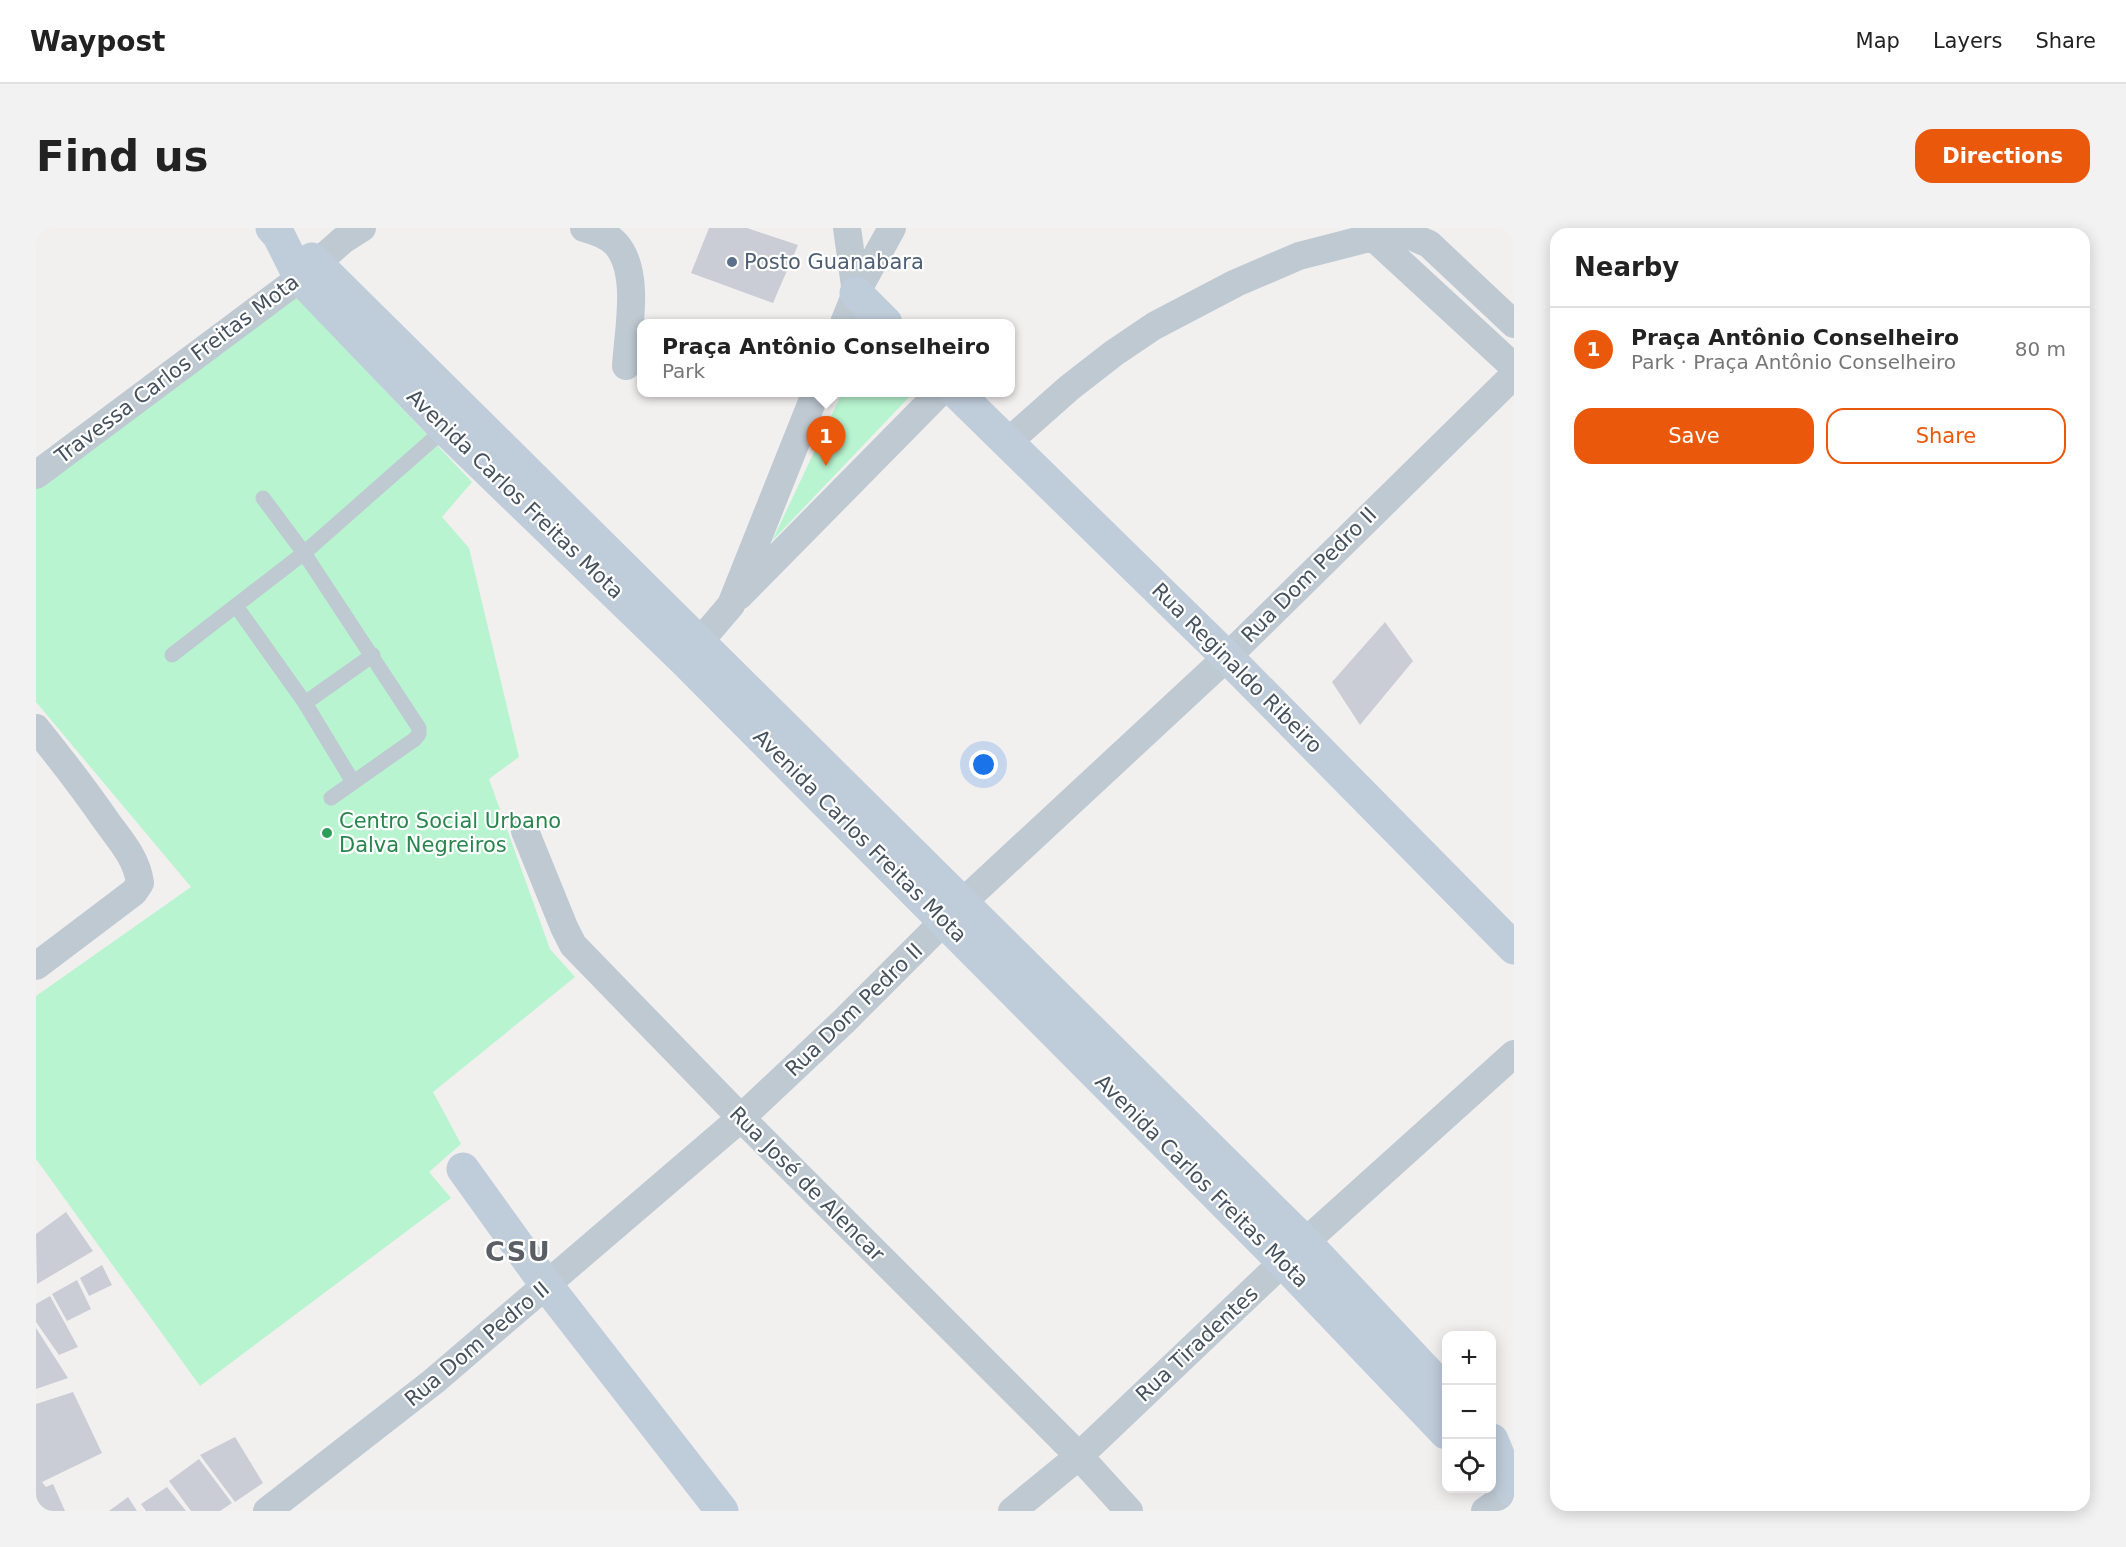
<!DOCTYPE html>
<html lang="en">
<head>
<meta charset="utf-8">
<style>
	:root { --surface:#fff; --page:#f2f2f2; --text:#222; --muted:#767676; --line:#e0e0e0; --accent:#ea580c }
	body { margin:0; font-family:"DejaVu Sans",sans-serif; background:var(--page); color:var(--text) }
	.controls { position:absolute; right:18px; bottom:18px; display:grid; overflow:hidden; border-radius:12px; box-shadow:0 3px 15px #0003 }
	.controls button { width:54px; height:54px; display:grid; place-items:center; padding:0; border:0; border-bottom:2px solid var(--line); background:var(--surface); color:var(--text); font:30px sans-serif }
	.you { position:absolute; left:948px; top:537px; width:21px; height:21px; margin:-15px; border:4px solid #fff; border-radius:50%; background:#1a73e8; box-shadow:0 0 0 9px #1a73e833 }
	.badge { display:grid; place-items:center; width:39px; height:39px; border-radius:50%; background:var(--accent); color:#fff; font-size:20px; font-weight:700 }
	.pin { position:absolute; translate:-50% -50px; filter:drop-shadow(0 2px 3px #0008) }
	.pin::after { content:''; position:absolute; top:32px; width:21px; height:18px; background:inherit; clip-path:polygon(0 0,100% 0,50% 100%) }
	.popup { position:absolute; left:601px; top:91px; width:378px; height:78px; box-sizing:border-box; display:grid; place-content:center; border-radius:12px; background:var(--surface); filter:drop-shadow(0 2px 4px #0005); font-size:20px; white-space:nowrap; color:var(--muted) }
	.popup b { font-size:22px; color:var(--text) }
	.popup::after { content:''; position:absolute; left:50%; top:100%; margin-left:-12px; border:12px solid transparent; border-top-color:var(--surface) }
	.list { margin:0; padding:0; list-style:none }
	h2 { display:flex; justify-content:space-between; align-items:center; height:78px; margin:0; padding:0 24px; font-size:26px }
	h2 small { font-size:20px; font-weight:400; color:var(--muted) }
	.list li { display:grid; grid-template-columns:39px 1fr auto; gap:18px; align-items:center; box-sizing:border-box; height:84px; padding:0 24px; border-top:2px solid var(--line) }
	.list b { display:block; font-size:22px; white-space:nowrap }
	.list p { margin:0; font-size:20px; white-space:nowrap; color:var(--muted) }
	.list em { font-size:20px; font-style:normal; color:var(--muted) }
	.actions { display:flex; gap:12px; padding:18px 24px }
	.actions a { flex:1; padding:14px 0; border:2px solid var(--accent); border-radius:18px; text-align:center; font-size:21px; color:var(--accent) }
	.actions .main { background:var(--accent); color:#fff }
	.icon { flex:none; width:33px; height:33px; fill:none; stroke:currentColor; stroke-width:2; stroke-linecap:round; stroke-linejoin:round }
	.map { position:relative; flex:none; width:1478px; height:1283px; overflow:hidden; border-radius:18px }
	header { display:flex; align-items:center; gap:36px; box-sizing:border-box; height:84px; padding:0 30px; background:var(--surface); border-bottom:2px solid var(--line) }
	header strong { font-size:28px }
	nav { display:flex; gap:33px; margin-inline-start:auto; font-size:21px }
	.intro { display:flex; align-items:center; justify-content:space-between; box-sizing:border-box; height:144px; padding:0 36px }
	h1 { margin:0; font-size:42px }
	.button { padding:15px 27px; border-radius:18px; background:var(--accent); color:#fff; font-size:21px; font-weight:700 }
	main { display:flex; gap:36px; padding:0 36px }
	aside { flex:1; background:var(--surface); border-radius:18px; box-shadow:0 3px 15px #0003 }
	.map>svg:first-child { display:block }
	.green { fill:#b8f4d0 }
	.building { fill:#cacdd5 }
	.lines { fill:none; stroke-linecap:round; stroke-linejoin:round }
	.lane { stroke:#bec9d2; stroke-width:15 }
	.street { stroke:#bec9d2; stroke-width:28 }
	.secondary { stroke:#bfccda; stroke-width:33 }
	.service-dot { fill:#5c6f8a; stroke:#fff; stroke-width:2 }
	.leisure-dot { fill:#2e9e5b; stroke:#fff; stroke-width:2 }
	.labels { text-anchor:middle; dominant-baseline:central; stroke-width:4.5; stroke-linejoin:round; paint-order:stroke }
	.service-label { font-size:21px; fill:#4e5e75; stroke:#fff; text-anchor:start }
	.street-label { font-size:21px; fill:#45525e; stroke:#fff }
	.leisure-label { font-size:21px; fill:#27864d; stroke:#fff; text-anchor:start }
	.district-label { font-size:27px; font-weight:bold; letter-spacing:1.5px; fill:#5b5f65; stroke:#fff }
</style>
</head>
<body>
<header>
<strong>Waypost</strong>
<nav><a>Map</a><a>Layers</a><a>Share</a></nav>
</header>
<div class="intro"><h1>Find us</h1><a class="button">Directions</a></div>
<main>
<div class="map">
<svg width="1478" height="1283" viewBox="0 0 1478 1283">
	<rect width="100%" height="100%" fill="#f2efef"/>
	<!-- green -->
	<path class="green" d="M 255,63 L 436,254 L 406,289 L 433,320 L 483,529 L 453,551 L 514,721 L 539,749 L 397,864 L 425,916 L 393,944 L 415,970 L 164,1158 L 0,931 L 0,768 L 155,659 L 0,474 L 0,254 Z
		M 806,165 L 877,165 L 736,313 Z"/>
	<!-- building -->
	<path class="building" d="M 673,0 L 711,0 L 762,17 L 737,75 L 655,45 Z
		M 1349,394 L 1377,433 L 1324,497 L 1296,454 Z
		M 30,984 L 57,1023 L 1,1056 L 0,1006 Z
		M 66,1037 L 76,1057 L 53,1068 L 44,1050 Z
		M 41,1052 L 55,1081 L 31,1093 L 16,1066 Z
		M 14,1068 L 42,1119 L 23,1127 L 0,1094 L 0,1076 Z
		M 0,1100 L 32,1150 L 0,1161 Z
		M 37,1164 L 66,1225 L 6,1254 L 10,1259 L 17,1256 L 29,1283 L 0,1283 L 0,1176 Z
		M 199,1209 L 227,1255 L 199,1274 L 164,1227 Z
		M 163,1231 L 196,1275 L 184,1283 L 155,1283 L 133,1253 Z
		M 131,1259 L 150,1283 L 110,1283 L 105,1276 Z
		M 92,1269 L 101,1283 L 73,1283 Z"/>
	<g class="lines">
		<!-- lane -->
		<path class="lane" d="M 227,270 L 268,325 L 383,500 L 383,506 L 379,511 L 295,570
			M 200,378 L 269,475 L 317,554
			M 136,427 L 268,325 L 411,199
			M 269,475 L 337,427"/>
		<!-- street -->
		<path class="street" d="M 548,0 C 559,3 572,7 580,16 C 605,44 592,103 590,138
			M 811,0 L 820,65
			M 1337,9 L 1478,139
			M 808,95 L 820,65 L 856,0
			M 972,214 L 1033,160 L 1078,125 L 1118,98 L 1200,55 L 1263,28 L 1337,9 L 1370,6 L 1393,16 L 1478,96
			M 0,247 L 264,50 L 307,12 L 326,0
			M 703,368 L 904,164
			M 648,432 L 695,377 L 780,164
			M 0,500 C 25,531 49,562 71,594 C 85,613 101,631 104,655 L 98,664 L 0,738
			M 489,603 L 528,699 L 537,717 L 705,890 L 1043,1228 L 1093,1283
			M 231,1283 L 398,1153 L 705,890 L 808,793 L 927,674 L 1191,429 L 1478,147
			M 976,1283 L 1043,1228 L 1247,1034 L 1478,826
			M 1449,1283 L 1477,1263"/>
		<!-- secondary -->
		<path class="secondary" d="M 236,0 L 243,8 L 264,50 L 409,201 L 648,432 L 1247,1034 L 1410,1205
			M 276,31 L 1270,1015 L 1410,1164
			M 820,65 L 850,95
			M 920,164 L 1191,429 L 1478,720
			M 427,941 L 511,1058 L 686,1283
			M 1456,1212 L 1477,1263"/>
	</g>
	<!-- markers -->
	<circle class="service-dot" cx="696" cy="34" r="6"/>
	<circle class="leisure-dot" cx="291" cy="605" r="6"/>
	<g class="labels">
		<!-- service labels -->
		<g class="service-label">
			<text x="708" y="34">Posto Guanabara</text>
		</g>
		<!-- street labels -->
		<g class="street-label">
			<text transform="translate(141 141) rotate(-37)">Travessa Carlos Freitas Mota</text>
			<text transform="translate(479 266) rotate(44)">Avenida Carlos Freitas Mota</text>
			<text transform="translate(1273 347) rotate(-45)">Rua Dom Pedro II</text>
			<text transform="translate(1201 440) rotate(45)">Rua Reginaldo Ribeiro</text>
			<text transform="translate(824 608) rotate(45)">Avenida Carlos Freitas Mota</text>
			<text transform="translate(818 782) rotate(-44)">Rua Dom Pedro II</text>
			<text transform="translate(1166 953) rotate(45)">Avenida Carlos Freitas Mota</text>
			<text transform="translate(771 956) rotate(45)">Rua José de Alencar</text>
			<text transform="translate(441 1116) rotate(-40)">Rua Dom Pedro II</text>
			<text transform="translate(1161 1116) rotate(-43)">Rua Tiradentes</text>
		</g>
		<!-- leisure labels -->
		<g class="leisure-label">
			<text x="303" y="593">Centro Social Urbano<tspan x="303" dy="24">Dalva Negreiros</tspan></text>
		</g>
		<!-- district labels -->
		<g class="district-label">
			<text x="482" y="1023">CSU</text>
		</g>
	</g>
</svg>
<div class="controls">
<button>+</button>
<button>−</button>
<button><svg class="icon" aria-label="locate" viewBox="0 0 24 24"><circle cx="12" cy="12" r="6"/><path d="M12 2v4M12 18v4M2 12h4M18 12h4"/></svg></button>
</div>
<div class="you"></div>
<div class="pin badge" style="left:790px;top:238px">1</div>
<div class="popup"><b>Praça Antônio Conselheiro</b>Park</div>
</div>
<aside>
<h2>Nearby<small></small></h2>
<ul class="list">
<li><span class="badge">1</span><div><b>Praça Antônio Conselheiro</b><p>Park · Praça Antônio Conselheiro</p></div><em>80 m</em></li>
</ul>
<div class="actions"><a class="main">Save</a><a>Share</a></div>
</aside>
</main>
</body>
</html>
